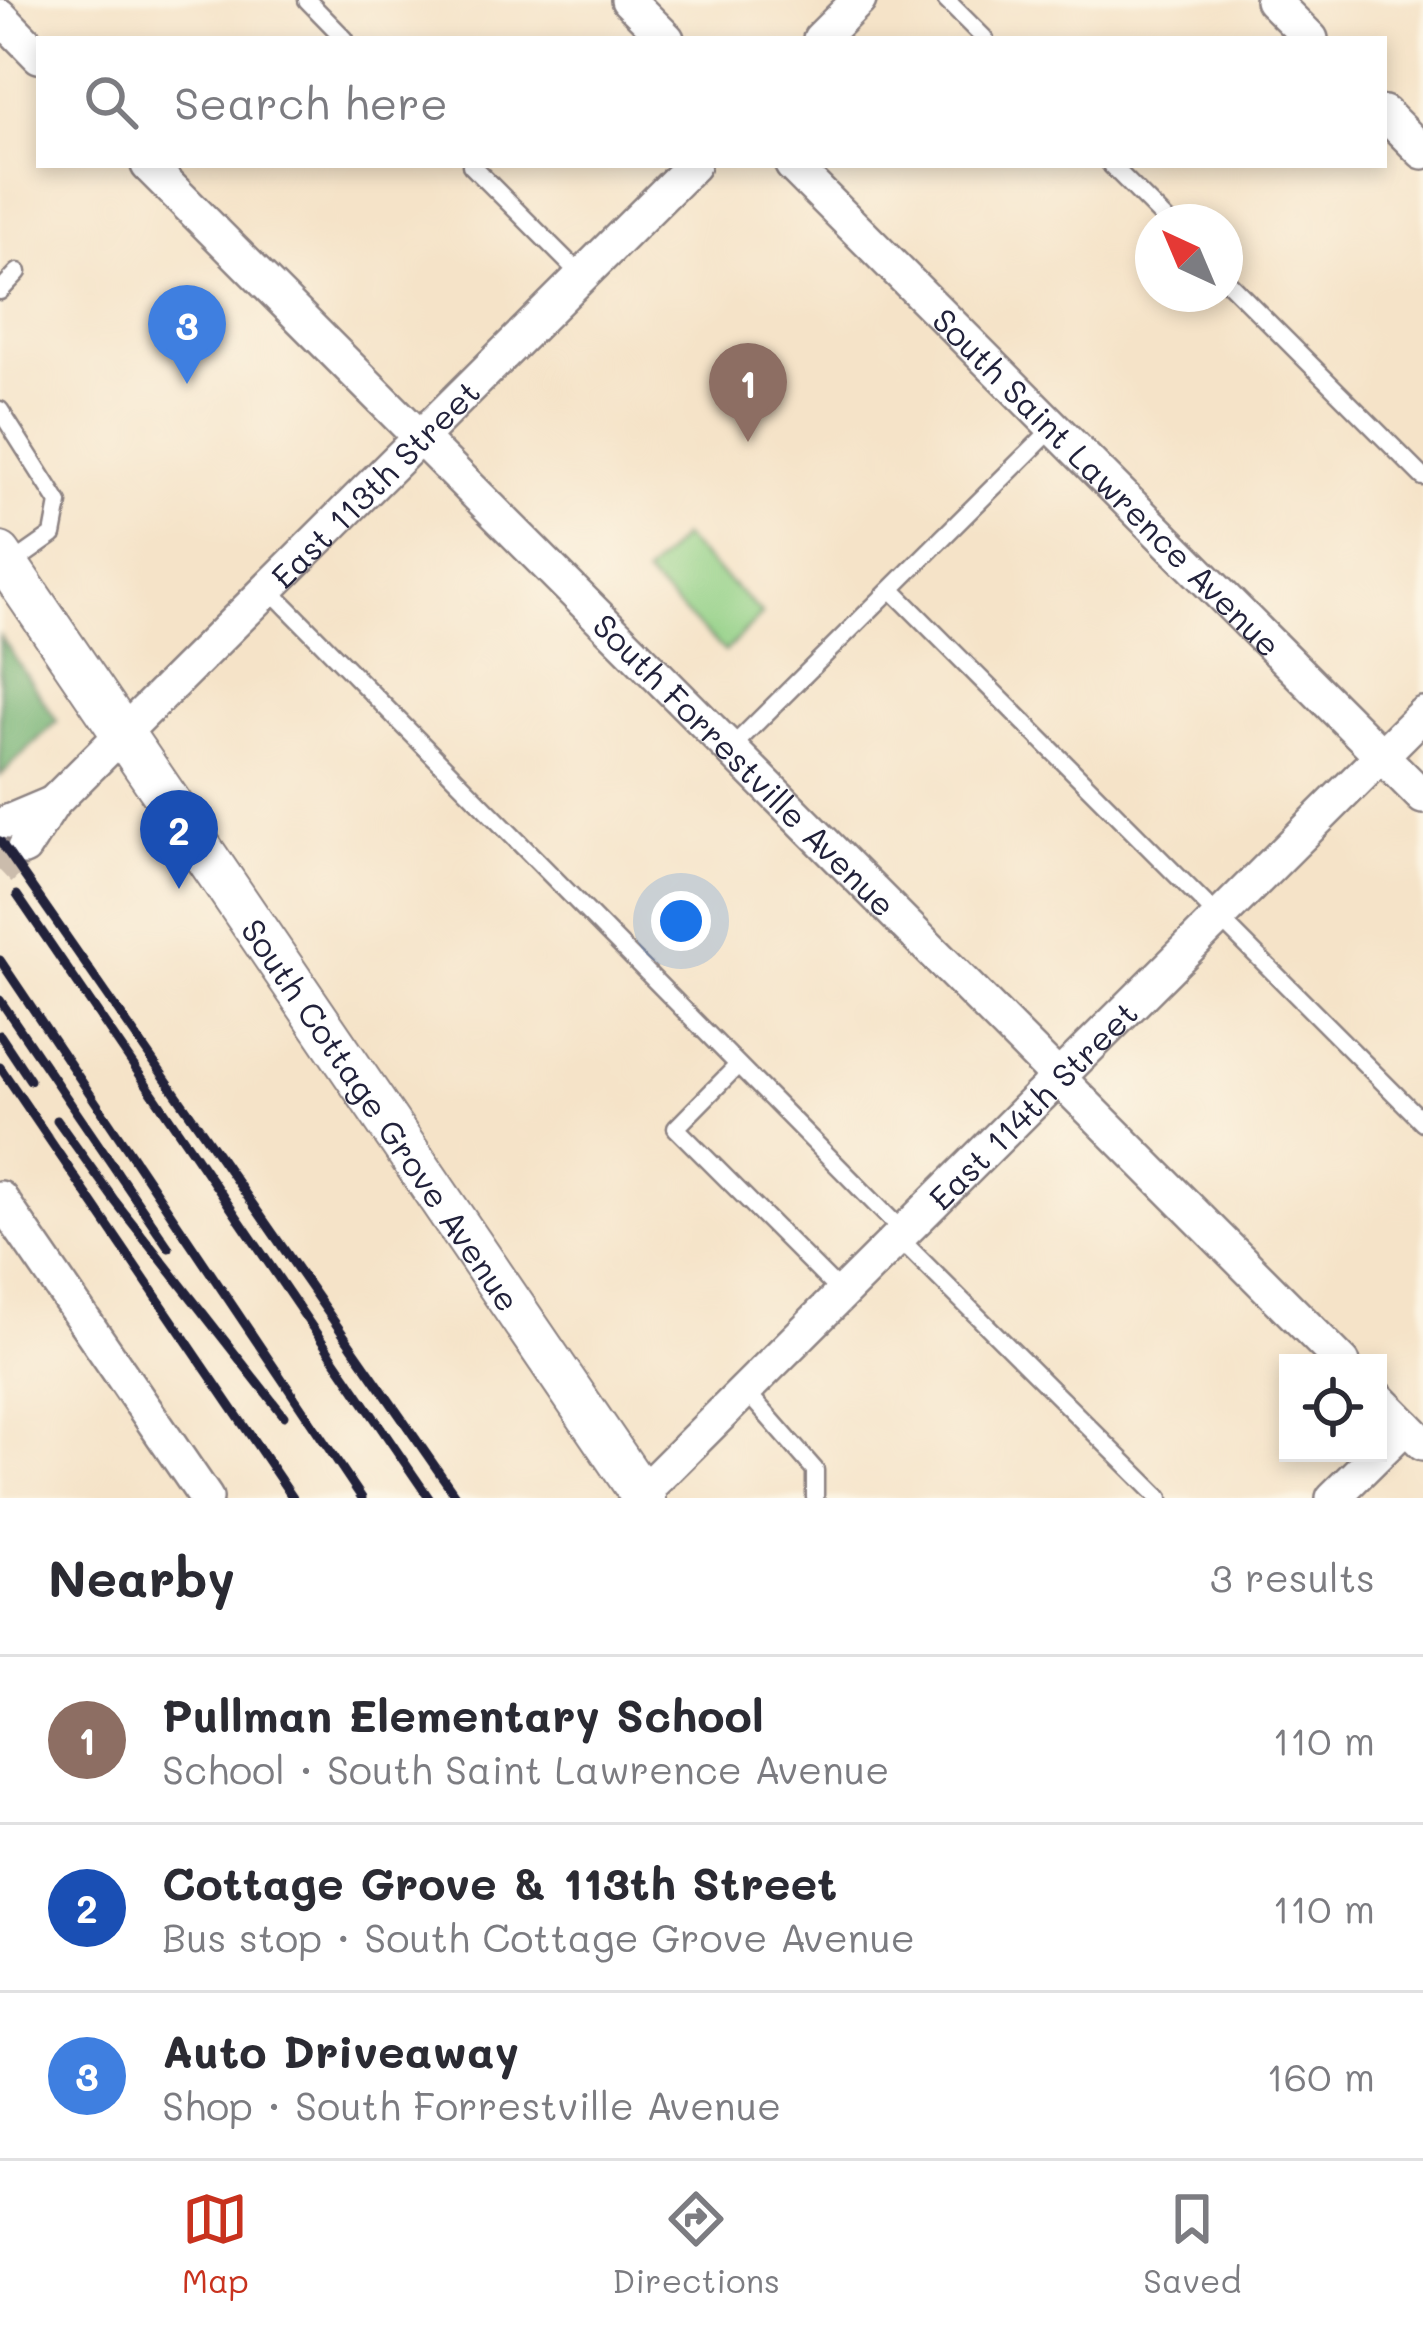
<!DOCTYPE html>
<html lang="en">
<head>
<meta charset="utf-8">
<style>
	:root { --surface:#fff; --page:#f7f7f7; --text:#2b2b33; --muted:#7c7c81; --line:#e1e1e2; --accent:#c8321e }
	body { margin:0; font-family:Mali,sans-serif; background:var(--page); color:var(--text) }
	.controls { position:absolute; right:36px; bottom:36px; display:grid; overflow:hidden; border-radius:0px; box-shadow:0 6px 18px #0003 }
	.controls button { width:108px; height:108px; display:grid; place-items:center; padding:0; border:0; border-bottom:3px solid var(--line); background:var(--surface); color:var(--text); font:60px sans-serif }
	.compass { position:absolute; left:1135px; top:204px; width:108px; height:108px; border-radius:50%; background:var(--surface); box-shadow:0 6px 18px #0003; rotate:316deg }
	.you { position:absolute; left:681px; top:921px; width:42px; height:42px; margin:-30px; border:9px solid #fff; border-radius:50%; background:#1a73e8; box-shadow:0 0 0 18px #1a73e833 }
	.badge { display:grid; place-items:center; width:78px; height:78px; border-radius:50%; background:var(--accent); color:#fff; font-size:39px; font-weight:700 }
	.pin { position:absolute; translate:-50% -99px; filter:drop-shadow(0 3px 6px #0008) }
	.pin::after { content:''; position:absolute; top:63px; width:42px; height:36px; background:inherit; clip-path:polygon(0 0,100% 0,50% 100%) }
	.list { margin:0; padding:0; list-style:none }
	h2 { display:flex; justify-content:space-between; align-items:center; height:156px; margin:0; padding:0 48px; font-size:51px }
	h2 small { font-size:39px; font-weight:400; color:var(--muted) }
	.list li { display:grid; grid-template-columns:78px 1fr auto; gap:36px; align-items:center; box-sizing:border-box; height:168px; padding:0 48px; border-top:3px solid var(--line) }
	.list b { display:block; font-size:45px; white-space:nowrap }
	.list p { margin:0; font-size:39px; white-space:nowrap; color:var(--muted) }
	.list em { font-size:39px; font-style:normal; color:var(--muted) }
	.icon { flex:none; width:66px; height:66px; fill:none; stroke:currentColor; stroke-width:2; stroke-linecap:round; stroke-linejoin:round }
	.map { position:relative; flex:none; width:1423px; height:1498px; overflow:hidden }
	.search { position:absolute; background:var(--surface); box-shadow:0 6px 18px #0003; left:36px; right:36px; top:36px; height:132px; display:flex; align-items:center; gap:30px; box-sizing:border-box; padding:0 42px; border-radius:0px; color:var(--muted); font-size:45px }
	.sheet { height:660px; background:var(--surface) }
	nav { display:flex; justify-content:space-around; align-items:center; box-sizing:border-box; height:168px; border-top:3px solid var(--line); background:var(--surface); font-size:33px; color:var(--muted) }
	nav a { display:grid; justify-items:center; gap:6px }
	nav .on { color:var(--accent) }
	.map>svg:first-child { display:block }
	.green { fill:#92d086; stroke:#5a7960; stroke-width:3 }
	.forest { fill:#75b273; stroke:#4c6a57; stroke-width:3 }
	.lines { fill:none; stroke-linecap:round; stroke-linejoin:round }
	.minor-tunnel { stroke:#cbbcac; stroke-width:33; stroke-dasharray:33 16; stroke-linecap:butt }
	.service-casing { stroke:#8c8282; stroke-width:21 }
	.minor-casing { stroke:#8c8282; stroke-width:38 }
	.tertiary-casing { stroke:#8c8282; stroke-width:46 }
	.service { stroke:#fff; stroke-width:16 }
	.minor { stroke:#fff; stroke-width:33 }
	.tertiary { stroke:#fff; stroke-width:42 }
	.rail { stroke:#22223b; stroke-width:9 }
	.labels { text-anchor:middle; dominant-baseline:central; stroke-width:9; stroke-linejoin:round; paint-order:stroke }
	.street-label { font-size:33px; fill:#22223b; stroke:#fcf5e5 }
</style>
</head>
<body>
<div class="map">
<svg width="1423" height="1498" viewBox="0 0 1423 1498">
	<rect width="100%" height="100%" fill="#fcf5e5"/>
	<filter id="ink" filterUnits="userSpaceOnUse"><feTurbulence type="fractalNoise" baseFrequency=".00833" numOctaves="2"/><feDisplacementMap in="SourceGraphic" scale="24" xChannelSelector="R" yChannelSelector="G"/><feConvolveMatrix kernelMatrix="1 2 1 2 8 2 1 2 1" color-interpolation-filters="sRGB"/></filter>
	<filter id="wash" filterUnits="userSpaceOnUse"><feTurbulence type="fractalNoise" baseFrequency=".004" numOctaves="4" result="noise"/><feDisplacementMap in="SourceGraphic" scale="48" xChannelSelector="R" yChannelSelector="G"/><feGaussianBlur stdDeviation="2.7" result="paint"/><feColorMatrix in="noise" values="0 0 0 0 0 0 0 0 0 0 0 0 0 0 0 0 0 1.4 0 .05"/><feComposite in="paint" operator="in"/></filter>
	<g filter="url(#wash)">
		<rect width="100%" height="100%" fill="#f5e3c8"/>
		<!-- green -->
		<path class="green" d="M 682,537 L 762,614 L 725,652 L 645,575 Z"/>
		<!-- forest -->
		<path class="forest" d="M 0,636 L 57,721 L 0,776 Z"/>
	</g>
	<g filter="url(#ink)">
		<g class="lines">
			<!-- minor-tunnel -->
			<path class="minor-tunnel" d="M 0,871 L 24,848"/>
			<!-- service casing -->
			<g class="service-casing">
				<path id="service" d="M 307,0 L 345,39
					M 946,0 L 985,39
					M 471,165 L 582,276
					M 1111,165 L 1168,222
					M 1225,279 L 1423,477
					M 0,291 L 18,272
					M 0,410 L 59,503 L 53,535 L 9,566
					M 268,588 L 903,1232
					M 891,589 L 1423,1122
					M 730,749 L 1054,427
					M 738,1065 L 676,1128 L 842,1294
					M 898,1237 L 1160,1498
					M 745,1390 L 815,1470 L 815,1498"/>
			</g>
			<!-- minor casing -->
			<g class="minor-casing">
				<g id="minor">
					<path d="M 628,0 L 667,39"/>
					<path d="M 1272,0 L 1311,39"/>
					<path d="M 0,16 L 39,56"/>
					<path d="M 820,39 L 859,0"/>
					<path d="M 1384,113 L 1423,152"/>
					<path id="s1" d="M 148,165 L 1343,1363"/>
					<path id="s2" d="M 792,165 L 1423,797"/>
					<path d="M 8,822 L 53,803"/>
					<path id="s3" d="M 24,848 L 53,803 L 693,165"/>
					<path d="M 0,1198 L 206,1498"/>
					<path d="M 1378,1398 L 1423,1443"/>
					<path id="s4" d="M 641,1494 L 1423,714"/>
					<path d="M 1333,1498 L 1406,1426"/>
				</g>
			</g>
			<!-- tertiary casing -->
			<g class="tertiary-casing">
				<g id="tertiary">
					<path id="s5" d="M 0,554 L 644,1498"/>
				</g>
			</g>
			<!-- service -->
			<use href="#service" class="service"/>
			<!-- minor -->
			<use href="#minor" class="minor"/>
			<!-- tertiary -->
			<use href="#tertiary" class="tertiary"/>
			<!-- rail -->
			<path class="rail" d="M 0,841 L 457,1498
				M 17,895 L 429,1498
				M 0,960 L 362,1498
				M 0,1000 L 169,1248
				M 0,1035 L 30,1080
				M 0,1067 L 293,1498
				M 57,1120 L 115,1201 L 284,1416"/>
		</g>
	</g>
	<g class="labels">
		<!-- street labels -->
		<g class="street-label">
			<text stroke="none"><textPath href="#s2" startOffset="447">South Saint Lawrence Avenue</textPath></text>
			<text stroke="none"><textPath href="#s3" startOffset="507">East 113th Street</textPath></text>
			<text stroke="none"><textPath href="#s1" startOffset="846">South Forrestville Avenue</textPath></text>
			<text stroke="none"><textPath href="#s4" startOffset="552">East 114th Street</textPath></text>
			<text stroke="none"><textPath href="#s5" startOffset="678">South Cottage Grove Avenue</textPath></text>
		</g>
	</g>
</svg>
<div class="controls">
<button><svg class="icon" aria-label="locate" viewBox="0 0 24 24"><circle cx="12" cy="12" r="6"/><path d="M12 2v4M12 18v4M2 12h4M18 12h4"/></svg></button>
</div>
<svg class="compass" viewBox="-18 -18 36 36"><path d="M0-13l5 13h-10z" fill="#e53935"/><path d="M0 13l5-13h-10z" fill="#7c7c81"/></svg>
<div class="you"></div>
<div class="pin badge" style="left:748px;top:442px;background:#8d6e63">1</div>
<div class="pin badge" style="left:179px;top:889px;background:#1a4fb4">2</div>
<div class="pin badge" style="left:187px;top:384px;background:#3f7fe0">3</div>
<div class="search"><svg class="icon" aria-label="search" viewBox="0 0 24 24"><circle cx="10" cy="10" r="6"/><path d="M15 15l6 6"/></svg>Search here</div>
</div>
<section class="sheet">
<h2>Nearby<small>3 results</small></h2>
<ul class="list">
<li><span class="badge" style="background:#8d6e63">1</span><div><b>Pullman Elementary School</b><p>School · South Saint Lawrence Avenue</p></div><em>110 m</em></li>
<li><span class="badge" style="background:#1a4fb4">2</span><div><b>Cottage Grove &amp; 113th Street</b><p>Bus stop · South Cottage Grove Avenue</p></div><em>110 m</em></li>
<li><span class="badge" style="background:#3f7fe0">3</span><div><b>Auto Driveaway</b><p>Shop · South Forrestville Avenue</p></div><em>160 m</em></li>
</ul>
</section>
<nav>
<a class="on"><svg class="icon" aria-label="map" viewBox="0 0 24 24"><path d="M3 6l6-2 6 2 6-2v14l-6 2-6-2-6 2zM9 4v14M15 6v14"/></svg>Map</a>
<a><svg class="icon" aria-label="directions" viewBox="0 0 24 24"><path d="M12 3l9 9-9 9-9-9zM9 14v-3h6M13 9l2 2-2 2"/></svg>Directions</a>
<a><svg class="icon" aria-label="saved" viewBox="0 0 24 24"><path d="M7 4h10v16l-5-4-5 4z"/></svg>Saved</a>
</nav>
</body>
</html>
